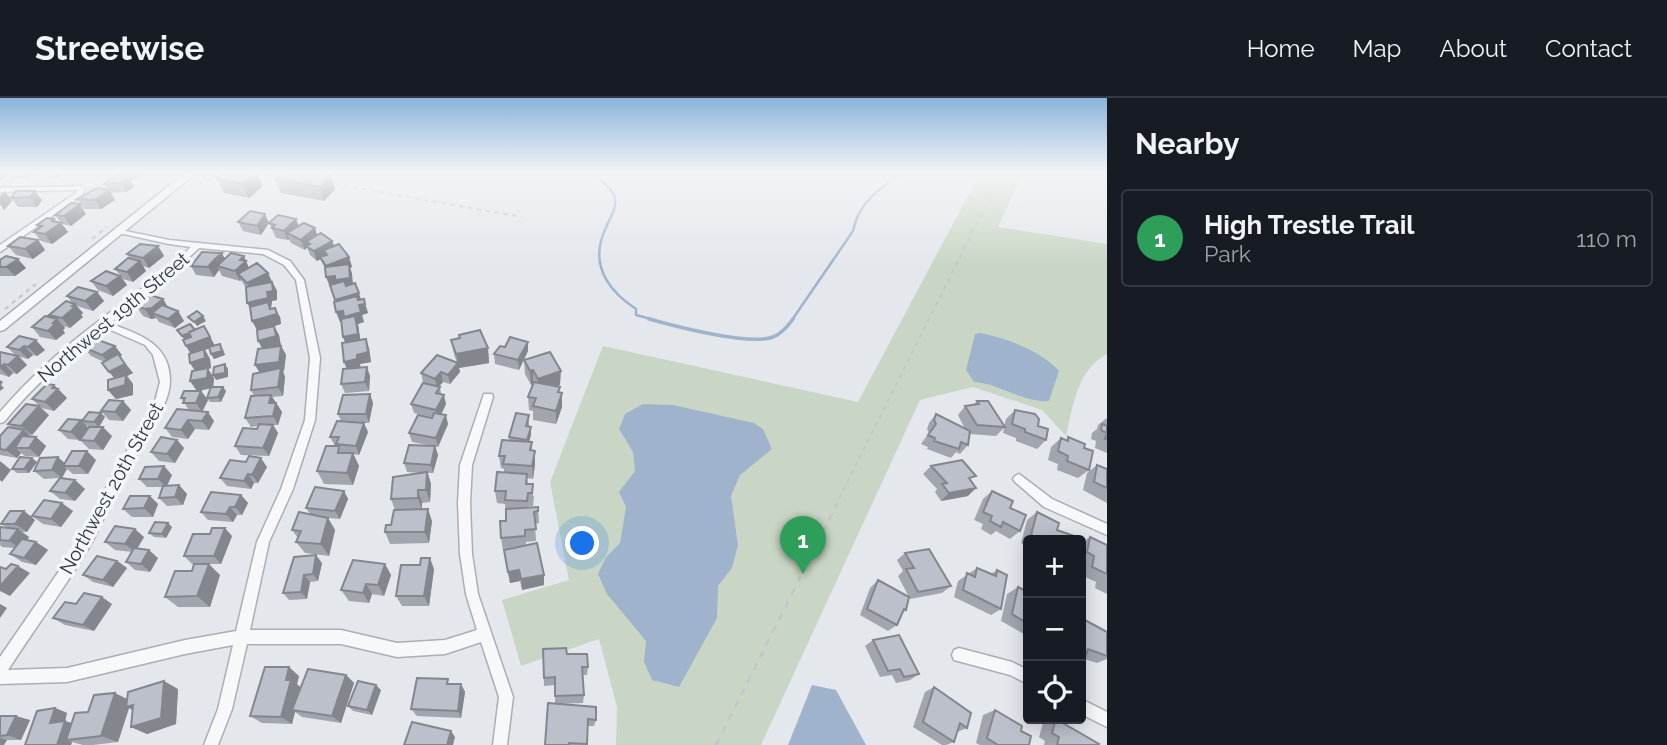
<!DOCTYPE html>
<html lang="en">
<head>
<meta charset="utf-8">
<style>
	:root { --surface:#171b24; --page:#20242c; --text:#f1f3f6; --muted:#9ea1a6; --line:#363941; --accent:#d1495b }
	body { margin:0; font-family:Raleway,sans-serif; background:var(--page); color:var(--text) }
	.controls { position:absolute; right:21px; bottom:21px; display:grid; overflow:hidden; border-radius:7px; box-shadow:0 4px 18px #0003 }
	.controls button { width:63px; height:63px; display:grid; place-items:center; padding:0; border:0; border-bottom:2px solid var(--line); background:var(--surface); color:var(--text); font:35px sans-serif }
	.you { position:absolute; left:583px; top:446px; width:24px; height:24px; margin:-18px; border:5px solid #fff; border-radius:50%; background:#1a73e8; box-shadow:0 0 0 10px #1a73e833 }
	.badge { display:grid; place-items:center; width:46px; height:46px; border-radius:50%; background:var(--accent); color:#fff; font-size:23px; font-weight:700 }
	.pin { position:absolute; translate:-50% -58px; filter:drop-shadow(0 2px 4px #0008) }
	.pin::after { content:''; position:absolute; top:37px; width:24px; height:21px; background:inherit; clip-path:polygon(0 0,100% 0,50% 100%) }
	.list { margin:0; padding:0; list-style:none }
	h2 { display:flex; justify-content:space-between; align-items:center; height:91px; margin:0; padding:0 28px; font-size:30px }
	h2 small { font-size:23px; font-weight:400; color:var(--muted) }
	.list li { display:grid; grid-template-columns:46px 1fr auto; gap:21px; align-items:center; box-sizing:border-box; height:98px; margin:0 14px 14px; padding:0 14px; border:2px solid var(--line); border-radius:7px }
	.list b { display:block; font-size:26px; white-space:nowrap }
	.list p { margin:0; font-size:23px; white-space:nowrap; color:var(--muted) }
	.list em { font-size:23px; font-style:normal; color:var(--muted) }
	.icon { flex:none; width:38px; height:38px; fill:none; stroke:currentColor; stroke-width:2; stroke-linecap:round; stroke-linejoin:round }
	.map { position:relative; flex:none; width:1107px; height:647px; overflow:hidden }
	header { display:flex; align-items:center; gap:42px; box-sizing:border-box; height:98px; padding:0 35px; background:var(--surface); border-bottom:2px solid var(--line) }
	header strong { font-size:33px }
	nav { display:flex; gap:38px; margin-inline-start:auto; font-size:24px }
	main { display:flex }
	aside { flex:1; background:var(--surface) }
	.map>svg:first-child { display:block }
	.green { fill:#c9d6c5 }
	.water { fill:#9fb4cc }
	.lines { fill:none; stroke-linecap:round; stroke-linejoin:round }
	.stream-far1 { stroke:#9fb4cc; stroke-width:2.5 }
	.stream { stroke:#9fb4cc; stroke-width:3.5 }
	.minor-casing { stroke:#a9aeb7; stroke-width:3 }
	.tertiary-casing { stroke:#a9aeb7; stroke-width:3 }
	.path-far1 { stroke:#c2c5cb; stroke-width:2; stroke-dasharray:4.5 4.5; stroke-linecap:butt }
	.path { stroke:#c2c5cb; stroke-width:2.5; stroke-dasharray:7 7; stroke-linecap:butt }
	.minor { fill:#f7f8fa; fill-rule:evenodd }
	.tertiary { fill:#f7f8fa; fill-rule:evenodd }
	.wall { fill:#a1a5ae }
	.shaded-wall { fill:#83868d }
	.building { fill:#bbc0ca; stroke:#83868d; stroke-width:2 }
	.labels { text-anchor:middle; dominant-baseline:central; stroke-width:7; stroke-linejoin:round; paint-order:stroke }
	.street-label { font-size:19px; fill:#2b3445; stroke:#f4f6f9 }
</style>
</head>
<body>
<header>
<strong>Streetwise</strong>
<nav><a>Home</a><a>Map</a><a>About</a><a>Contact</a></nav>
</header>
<main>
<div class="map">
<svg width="1107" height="647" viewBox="0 0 1107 647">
	<rect width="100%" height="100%" fill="#e4e7ec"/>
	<!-- green -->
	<path class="green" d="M 980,75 L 1023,75 L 998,129 L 1107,146 L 1107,256 C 1077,272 1073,308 1066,338 L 1042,312 L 973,289 L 920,302 L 761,647 L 616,647 L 617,609 L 599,541 L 521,568 L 502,502 L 569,482 L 550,384 L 603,248 L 858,304 Z"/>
	<!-- water -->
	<path class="water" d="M 980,235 C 1007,240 1041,253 1059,273 L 1049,303 C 1023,305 1001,286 974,284 L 966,272 L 975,236 Z
		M 643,306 L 673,307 L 754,325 L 763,331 L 772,351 L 740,377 L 731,398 L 738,447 L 732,470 L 718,488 L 717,520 L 679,589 L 652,582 L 644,564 L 646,543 L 607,496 L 598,476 L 606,459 L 620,445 L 626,409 L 619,394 L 635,373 L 633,354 L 619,331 L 625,316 Z
		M 812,587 L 836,592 L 866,647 L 788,647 Z"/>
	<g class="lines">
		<!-- stream-far1 -->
		<path class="stream-far1" d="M 590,75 C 633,102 610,111 601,143 C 593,173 613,196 636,211 L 636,217 L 655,222
			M 792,222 L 853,133 C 858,105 880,90 902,75"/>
		<!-- stream -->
		<path class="stream" d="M 649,221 C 674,228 750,248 773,239 C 781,236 788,228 793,221"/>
		<!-- minor casing -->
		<g class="minor-casing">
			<path id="minor" d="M 81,88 L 85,90 L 82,98 L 0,154 L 0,147 L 76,95 L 77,92 L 0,94 L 0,90 Z
				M 116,131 L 169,142 L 268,152 L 290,163 L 304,182 L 320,260 L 315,322 L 293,391 L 269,444 L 250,532 L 341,532 L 397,545 L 445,542 L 477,532 L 466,496 L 460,456 L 458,405 L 460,367 L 483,299 L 484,296 L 492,296 L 493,299 L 472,367 L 470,405 L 472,456 L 478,496 L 513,599 L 507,647 L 493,647 L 499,599 L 481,544 L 445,556 L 397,559 L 341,546 L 247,546 L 232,611 L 218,647 L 204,647 L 218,611 L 233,547 L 185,556 L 67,584 L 0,586 L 0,559 L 81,441 L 113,376 L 154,307 L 160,284 L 153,257 L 145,247 L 104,229 C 67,258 33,288 4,324 L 0,325 L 0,314 C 29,280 63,250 99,223 C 130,199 163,177 191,149 L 169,146 L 119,135 L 115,133 ZM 199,150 L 263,156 L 284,167 L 296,182 L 310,260 L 305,322 L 281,391 L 257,444 L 236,533 L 185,542 L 67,570 L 8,572 C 34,532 63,492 88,451 C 102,428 110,402 123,379 C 136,355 170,310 170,283 C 170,245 139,237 110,225 L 166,181 Z
				M 1019,376 L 1052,401 L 1107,426 L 1107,437 L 1044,409 L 1015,384 L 1013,381 L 1015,378 Z
				M 959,550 L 1012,564 L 1028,572 L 1028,586 L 1010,577 L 954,562 L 952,557 L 954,552 Z
				M 1081,601 L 1107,614 L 1107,629 L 1081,616 Z"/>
		</g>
		<!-- tertiary casing -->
		<g class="tertiary-casing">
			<path id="tertiary" d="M 185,75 L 196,75 L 4,232 L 0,233 L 0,223 Z"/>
		</g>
		<!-- path-far1 -->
		<path class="path-far1" d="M 259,76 L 281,77
			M 335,86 L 522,119
			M 190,88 L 218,80
			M 92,141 L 107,129
			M 5,211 L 36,186
			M 835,409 L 1002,75"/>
		<!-- path -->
		<path class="path" d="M 716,647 L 836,408"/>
		<!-- minor -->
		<use href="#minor" class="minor"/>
		<!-- tertiary -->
		<use href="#tertiary" class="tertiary"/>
	</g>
	<!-- wall -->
	<path class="wall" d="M 0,75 L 32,75 L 33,76 L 29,80 L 11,81 L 8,76 L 2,82 L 0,82 Z
		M 36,75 L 63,75 L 58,80 L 38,77 Z
		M 65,75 L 86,75 L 84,77 L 66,76 Z
		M 119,75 L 144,75 L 145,77 L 130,82 L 134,89 L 126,94 L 111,95 L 115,102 L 101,111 L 84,111 L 77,101 L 108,92 L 104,86 L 121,78 Z
		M 331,77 L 335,91 L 324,103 L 281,95 L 275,81 Z
		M 217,81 L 263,88 L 249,100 L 224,95 Z
		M 16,93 L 42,102 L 37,109 L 18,109 L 11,100 Z
		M 250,113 L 261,137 L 243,133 L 238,124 Z
		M 86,116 L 71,128 L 62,126 L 68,134 L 52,146 L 41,143 L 34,134 L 39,130 L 37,127 L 56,124 L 61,125 L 55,117 Z
		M 269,125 L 298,128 L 318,137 L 332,143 L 334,148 L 349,159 L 352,169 L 350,170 L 353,186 L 361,202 L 364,201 L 368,215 L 362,217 L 364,224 L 358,226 L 360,242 L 369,250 L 371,264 L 360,266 L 360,270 L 370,278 L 369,293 L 345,295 L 341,286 L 347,271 L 344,264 L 345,244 L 343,239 L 342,223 L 340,224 L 336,203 L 331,188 L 330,189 L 326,172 L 320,161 L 317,163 L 310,157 L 307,149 L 305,152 L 291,145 L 289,141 L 288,142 L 276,140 Z
		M 38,142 L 45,152 L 33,161 L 16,157 L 8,148 Z
		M 158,148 L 164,158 L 149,170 L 143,168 L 146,173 L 133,184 L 123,181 L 127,187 L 113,198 L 98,192 L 91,183 L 120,177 L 115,171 L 130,161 L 127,156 Z
		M 244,158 L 249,170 L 268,175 L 277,193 L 277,202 L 272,203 L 271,210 L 280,219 L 281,226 L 274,228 L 279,237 L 281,248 L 286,257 L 284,273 L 283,273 L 285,279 L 283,298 L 272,299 L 282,314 L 278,327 L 273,327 L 278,335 L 269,358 L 241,357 L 235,348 L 257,331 L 258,328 L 251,329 L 245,320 L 254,298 L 251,292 L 260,275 L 262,250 L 246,190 L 241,182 L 240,183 L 222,178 L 219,172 L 214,179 L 196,177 L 191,168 Z
		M 0,162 L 26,170 L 15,178 L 0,178 Z
		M 97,194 L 104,203 L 93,213 L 77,208 L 83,215 L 81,217 L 83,219 L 70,230 L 63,228 L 65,230 L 63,232 L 65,235 L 56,242 L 40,239 L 32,229 L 52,220 L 49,217 L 72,205 L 67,198 Z
		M 163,201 L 168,209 L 178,213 L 184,223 L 175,230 L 159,224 L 156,220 L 151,221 L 143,218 L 136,208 Z
		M 195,232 L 210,238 L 215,248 L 223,251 L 225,257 L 214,261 L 211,256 L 210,250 L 205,252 L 210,261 L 211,270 L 208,271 L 214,280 L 213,289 L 226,293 L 221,304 L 210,304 L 207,300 L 211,290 L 197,293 L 190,283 L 195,273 L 190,265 L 191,255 L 186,248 L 184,241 L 181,236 Z
		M 19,238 L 45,252 L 37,258 L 33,257 L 28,261 L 20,259 L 27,267 L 17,276 L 13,275 L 9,279 L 0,276 L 0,254 L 15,257 L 7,249 Z
		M 451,242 L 488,250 L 489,265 L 459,270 L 460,274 L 450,286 L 443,284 L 439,289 L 440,289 L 441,296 L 446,306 L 441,316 L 448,326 L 438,349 L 412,344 L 409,335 L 432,319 L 414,315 L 411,306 L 427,286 L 423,284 L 421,275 L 457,265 L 454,256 Z
		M 528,244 L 528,253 L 519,272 L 495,266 L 494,256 Z
		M 83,249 L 122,257 L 120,259 L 133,275 L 127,278 L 133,286 L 133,297 L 116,301 L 108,292 L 114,280 L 104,264 L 91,258 Z
		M 524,262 L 560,287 L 557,288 L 560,295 L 562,309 L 556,326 L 533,322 L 533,313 L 529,312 L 528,299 L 533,286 L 531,287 L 525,276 Z
		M 54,287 L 67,300 L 54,313 L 41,310 L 32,301 Z
		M 201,293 L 208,302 L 202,314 L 214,323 L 209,332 L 195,331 L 188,341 L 172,339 L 165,330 L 189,312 L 181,300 Z
		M 370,296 L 373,305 L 369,325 L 361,325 L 368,334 L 359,357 L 353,356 L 359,368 L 353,387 L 324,386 L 317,373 L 335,348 L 330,339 L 341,323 L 338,316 Z
		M 123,303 L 131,312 L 123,323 L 109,322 L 101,313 Z
		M 977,303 L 1004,328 L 1006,321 L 1015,312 L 1038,328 L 1046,342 L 1037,351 L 1016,343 L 1016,340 L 1003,335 L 1004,330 L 996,338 L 970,336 L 968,347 L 960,356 L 956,354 L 951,360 L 927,351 L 928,349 L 921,346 L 929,335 L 927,331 L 929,325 L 936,316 L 965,331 L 958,317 L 965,308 L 974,306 Z
		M 49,317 L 32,337 L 29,336 L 32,339 L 36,339 L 46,348 L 39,359 L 25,358 L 21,355 L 17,360 L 0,357 L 0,338 L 13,330 L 8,326 Z
		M 529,317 L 529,328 L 531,329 L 531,337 L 529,344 L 532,344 L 532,353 L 535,366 L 533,381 L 527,380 L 528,386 L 534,399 L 533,408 L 529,408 L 528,410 L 538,409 L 539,425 L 535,426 L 536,443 L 526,444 L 526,448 L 544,487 L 522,492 L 520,483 L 510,485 L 504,452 L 505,452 L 503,452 L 501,440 L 506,423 L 505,406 L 497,405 L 495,393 L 504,374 L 504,371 L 501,370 L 499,358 L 509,342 L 509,339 Z
		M 105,319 L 99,329 L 86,328 L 82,323 Z
		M 1107,320 L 1107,355 L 1095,350 L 1096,343 L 1091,341 L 1092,335 L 1097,331 L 1098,327 Z
		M 81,322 L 88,330 L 112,338 L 103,352 L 89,351 L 80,342 L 68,341 L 59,332 Z
		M 1068,339 L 1084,350 L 1089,372 L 1078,380 L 1057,372 L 1058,366 L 1048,362 L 1051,349 L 1061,340 L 1066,342 Z
		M 177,342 L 184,350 L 175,365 L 159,363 L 151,354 Z
		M 435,348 L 438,357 L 433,375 L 428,375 L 431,386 L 430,404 L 422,405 L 422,411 L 432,423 L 429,445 L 390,446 L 385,434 L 391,427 L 395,412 L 391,401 L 421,375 L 407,374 L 404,365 Z
		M 96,362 L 88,376 L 73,376 L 67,371 L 61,380 L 85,391 L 75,403 L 60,401 L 50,393 L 59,380 L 44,381 L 34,373 L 65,365 Z
		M 37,364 L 29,375 L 17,375 L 12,371 Z
		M 246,364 L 267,369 L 258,385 L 254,385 L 251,391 L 227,388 L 220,380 Z
		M 1097,367 L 1107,371 L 1107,405 L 1083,392 L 1087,375 Z
		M 931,368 L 971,383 L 968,398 L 941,403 L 935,394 L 937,391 L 923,376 Z
		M 172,377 L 167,388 L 179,387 L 187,396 L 183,407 L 167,408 L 159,400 L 163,389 L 147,389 L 139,381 Z
		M 344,393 L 348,401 L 340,421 L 328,420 L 335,432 L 329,458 L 305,455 L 296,444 L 298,440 L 292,432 L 310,416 L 306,410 Z
		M 992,393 L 1010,410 L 1020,433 L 1010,441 L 996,433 L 991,437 L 981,431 L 983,426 L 974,422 L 983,401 Z
		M 241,397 L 248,405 L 242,417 L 237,417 L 233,424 L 208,422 L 201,414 Z
		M 158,406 L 153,419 L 132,419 L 123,411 Z
		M 24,413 L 35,422 L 27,434 L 22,434 L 29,439 L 27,442 L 36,444 L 48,452 L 36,467 L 22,464 L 10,456 L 15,450 L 2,449 L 0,447 L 0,429 L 8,430 L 1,426 Z
		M 73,413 L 61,429 L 43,426 L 32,418 Z
		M 1037,414 L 1057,432 L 1073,442 L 1028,442 L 1028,449 L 1021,445 L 1027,422 Z
		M 172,429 L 166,440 L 154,439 L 149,435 Z
		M 232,438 L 221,466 L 192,466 L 184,458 Z
		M 144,439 L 137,451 L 158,460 L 150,474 L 135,472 L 126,464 L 132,454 L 115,452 L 105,444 Z
		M 1090,439 L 1107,447 L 1107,496 L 1095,490 L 1096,484 L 1081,477 L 1082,465 L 1081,465 L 1081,445 Z
		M 905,455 L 951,488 L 942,495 L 910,501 L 898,478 L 903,473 L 897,462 Z
		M 294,459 L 322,465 L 318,483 L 310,484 L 307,501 L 289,502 L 283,495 Z
		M 117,463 L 127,470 L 113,489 L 93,484 L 83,477 Z
		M 385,466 L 391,477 L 384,498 L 372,496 L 369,505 L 349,503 L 341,492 Z
		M 977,470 L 991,476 L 997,472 L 1001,511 L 991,517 L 954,499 L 958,483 Z
		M 434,471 L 429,508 L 402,508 L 396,498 Z
		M 192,473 L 220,477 L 210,509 L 178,509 L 165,499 Z
		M 878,482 L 906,512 L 902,516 L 897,527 L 888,533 L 860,517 L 870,490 Z
		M 1018,489 L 1024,492 L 1028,489 L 1028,533 L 1024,536 L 1001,523 L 1007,496 Z
		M 76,506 L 112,506 L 94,533 L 65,527 L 53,520 Z
		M 1081,520 L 1107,534 L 1107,561 L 1097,565 L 1081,560 Z
		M 873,542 L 919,576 L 910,582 L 896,585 L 892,577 L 880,579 L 865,548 Z
		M 543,551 L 567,556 L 588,569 L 587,577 L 583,577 L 584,597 L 583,605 L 555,606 L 555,587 L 544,588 Z
		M 346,577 L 354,585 L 341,625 L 302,619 L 295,614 L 292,626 L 262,625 L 250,618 L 299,578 L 297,586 L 301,590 Z
		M 461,586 L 465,594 L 461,620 L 417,618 L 411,611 Z
		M 934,589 L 967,630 L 957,634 L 954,644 L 946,647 L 942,647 L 913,629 L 925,594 Z
		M 178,591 L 176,626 L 147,636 L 131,629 L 133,612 L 129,610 L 118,644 L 93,647 L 83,647 L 72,644 L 71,647 L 25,647 L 55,610 L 67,615 L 65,623 L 72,625 L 88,614 L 127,601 Z
		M 381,592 L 372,617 L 353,613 L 348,608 Z
		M 548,605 L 596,622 L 594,628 L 588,628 L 587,647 L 545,647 Z
		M 995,612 L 1029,647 L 980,647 L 976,645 L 983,617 Z
		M 0,618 L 30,622 L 21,642 L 7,642 L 0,647 Z
		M 1055,621 L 1057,621 L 1098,647 L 1044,647 L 1045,643 L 1039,639 L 1043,625 Z"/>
	<!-- shaded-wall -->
	<path class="shaded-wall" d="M 0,75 L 7,75 L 8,76 L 2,82 L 0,79 Z
		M 25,75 L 32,75 L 33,76 L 29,80 Z
		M 54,75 L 63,75 L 58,80 Z
		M 121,75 L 144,75 L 145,77 L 130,82 L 134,89 L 126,94 L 121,85 L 125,82 Z
		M 255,75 L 257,75 L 263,88 L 249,100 L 243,86 Z
		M 331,77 L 335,91 L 324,103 L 320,89 Z
		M 109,92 L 115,102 L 101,111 L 95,102 Z
		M 5,93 L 12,103 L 4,112 L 0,106 L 0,98 Z
		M 35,93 L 42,102 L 37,109 L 30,99 Z
		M 80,106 L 86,116 L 71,128 L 64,118 Z
		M 265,116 L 269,125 L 261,137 L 257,128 Z
		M 54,121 L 58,127 L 61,125 L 68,134 L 52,146 L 45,136 L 52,123 Z
		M 296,121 L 300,131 L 287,135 L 289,141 L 288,142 L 284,133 Z
		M 315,130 L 318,140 L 307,143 L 308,148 L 305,152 L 301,142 Z
		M 38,142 L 45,152 L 33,161 L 25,151 Z
		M 332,143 L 336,152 L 324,152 L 326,158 L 317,163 L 314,153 Z
		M 158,148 L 164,158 L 149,170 L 143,160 Z
		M 222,155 L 227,165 L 220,170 L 217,168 L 219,172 L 214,179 L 208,169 L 215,161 Z
		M 244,158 L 250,173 L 238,176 L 241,182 L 240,183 L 235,173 L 240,162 Z
		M 349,159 L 352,169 L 350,170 L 352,175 L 353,189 L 338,192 L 337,187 L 330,189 L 326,179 L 335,178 L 336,182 L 350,180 L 349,170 L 329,178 L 326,168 Z
		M 18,161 L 26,170 L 15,178 L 6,169 Z
		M 140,163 L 146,173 L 133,184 L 127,174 Z
		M 268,175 L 272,185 L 251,195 L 247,185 Z
		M 120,178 L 127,187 L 113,198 L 106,188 Z
		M 272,184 L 277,193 L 277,202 L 272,203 L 271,210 L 273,213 L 275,210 L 280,219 L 281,226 L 274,228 L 279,237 L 281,248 L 263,252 L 258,243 L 257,232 L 252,223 L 252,214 L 247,205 L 267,194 Z
		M 97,194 L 104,203 L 93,213 L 85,203 Z
		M 359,195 L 362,205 L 339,211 L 335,202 Z
		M 163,201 L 169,211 L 152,215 L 156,220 L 151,221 L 145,211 Z
		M 75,206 L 83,215 L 81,217 L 83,219 L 70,230 L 62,220 Z
		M 365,206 L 368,215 L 362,217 L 359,207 Z
		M 178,213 L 184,223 L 175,230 L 168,221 Z
		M 343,213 L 361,214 L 364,224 L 358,226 L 361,246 L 347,248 L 343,239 L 346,222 L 340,224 L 336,214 Z
		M 203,218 L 206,223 L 197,228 L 194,224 Z
		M 57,221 L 65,230 L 63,232 L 65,235 L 56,242 L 48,233 L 53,225 Z
		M 204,228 L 215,248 L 205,252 L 210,261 L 211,270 L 208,271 L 214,280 L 213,290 L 197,293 L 190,283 L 196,274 L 190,265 L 192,258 L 186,248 Z
		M 195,232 L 198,237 L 185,243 L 182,238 Z
		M 366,241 L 369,250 L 371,264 L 360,266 L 361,270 L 348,273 L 344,264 L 357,257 Z
		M 36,242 L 45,252 L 37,258 L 28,249 Z
		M 528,244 L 528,253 L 519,272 L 518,262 Z
		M 220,246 L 225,257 L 214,261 L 211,256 Z
		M 24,248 L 33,257 L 28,261 L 19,252 Z
		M 115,248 L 122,257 L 120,259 L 133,275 L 127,278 L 133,286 L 133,297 L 116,301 L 108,292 L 117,283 L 109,274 L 110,267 L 102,257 Z
		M 281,248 L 286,257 L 284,273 L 283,273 L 285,279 L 283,298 L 278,289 L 261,277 L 255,267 Z
		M 488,250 L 489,265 L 459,270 L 460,274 L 450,286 L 448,277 L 458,265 L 456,256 Z
		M 18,258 L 27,267 L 17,276 L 8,267 Z
		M 4,266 L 13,275 L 9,279 L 0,270 Z
		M 225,266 L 228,271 L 228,279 L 216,282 L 213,277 Z
		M 367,269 L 370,278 L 369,293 L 365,284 Z
		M 533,272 L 533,286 L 531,287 L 530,273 Z
		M 561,273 L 560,287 L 538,295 L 538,281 Z
		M 441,274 L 443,284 L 437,290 L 435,281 Z
		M 0,282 L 3,284 L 1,287 L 4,290 L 0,293 Z
		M 54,287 L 67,300 L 54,313 L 45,304 Z
		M 223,289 L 226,293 L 221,304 L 218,299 Z
		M 201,293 L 208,302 L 202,314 L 196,305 Z
		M 562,295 L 562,309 L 556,326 L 556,313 Z
		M 370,296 L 373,305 L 369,325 L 366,316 Z
		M 271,297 L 282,314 L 278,327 L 273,318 L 269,305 Z
		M 444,297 L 446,306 L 439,321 L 436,312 Z
		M 123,303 L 131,312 L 123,323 L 115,314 Z
		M 39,308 L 49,317 L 32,337 L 21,328 Z
		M 208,314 L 214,323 L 209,332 L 202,323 Z
		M 101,315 L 105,319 L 99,329 L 94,324 Z
		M 446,317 L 448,326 L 438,349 L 436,340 Z
		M 81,322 L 89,331 L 80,343 L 71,334 Z
		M 188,322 L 195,331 L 188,341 L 181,332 Z
		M 364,325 L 368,334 L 359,357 L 356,348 Z
		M 273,327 L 278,335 L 269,358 L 263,350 Z
		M 103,329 L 112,338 L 103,352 L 94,343 Z
		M 531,329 L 531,337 L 527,351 L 527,342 Z
		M 24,332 L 34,341 L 15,350 L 21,355 L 17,360 L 6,352 Z
		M 36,339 L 46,348 L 39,359 L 29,350 Z
		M 177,342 L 184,350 L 175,365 L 167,356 Z
		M 435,348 L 438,357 L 433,375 L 431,367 Z
		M 87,353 L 96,362 L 88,376 L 79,368 Z
		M 535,353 L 535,366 L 533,381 L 532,368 Z
		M 353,355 L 359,368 L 353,387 L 347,375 Z
		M 58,359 L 68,368 L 63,368 L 67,371 L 62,380 L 52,372 Z
		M 32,360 L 37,364 L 29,375 L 24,371 Z
		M 261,360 L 267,369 L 258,385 L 252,377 Z
		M 0,363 L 11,372 L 2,384 L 0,382 Z
		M 164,368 L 172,377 L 166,389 L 158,381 Z
		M 427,374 L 431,386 L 430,404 L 426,392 Z
		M 248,376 L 254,385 L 251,391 L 244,383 Z
		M 75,382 L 85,391 L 75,403 L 65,395 Z
		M 179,387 L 187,396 L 183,407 L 175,399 Z
		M 976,390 L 968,398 L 941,403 L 949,395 Z
		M 418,392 L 422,405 L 422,412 L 418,400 Z
		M 344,393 L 348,401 L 340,421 L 335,413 Z
		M 241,397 L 248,405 L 242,417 L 235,409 Z
		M 150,398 L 158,406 L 153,419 L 144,410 Z
		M 62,405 L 73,413 L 61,429 L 51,421 Z
		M 230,409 L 237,417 L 233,424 L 226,416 Z
		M 428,411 L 432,423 L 429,445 L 425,434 Z
		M 24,413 L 35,422 L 27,434 L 15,426 Z
		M 328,420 L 335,432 L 329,458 L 321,446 Z
		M 168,425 L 172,429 L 166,440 L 162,436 Z
		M 225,430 L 232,438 L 221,466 L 214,458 Z
		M 18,431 L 29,439 L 21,451 L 9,443 Z
		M 135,431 L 144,439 L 135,454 L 125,446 Z
		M 36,444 L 48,452 L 36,467 L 24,460 Z
		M 149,452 L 158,460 L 150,474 L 141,466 Z
		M 316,457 L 322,465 L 318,483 L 313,476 Z
		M 430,460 L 434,471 L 429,508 L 424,498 Z
		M 117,463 L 127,470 L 113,489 L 103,482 Z
		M 209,466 L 220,477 L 210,509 L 197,498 Z
		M 385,466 L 391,477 L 384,498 L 378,487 Z
		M 18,468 L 30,475 L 10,498 L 0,493 L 0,488 Z
		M 519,472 L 520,483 L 510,485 L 508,474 Z
		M 304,477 L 310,484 L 307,501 L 301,494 Z
		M 544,477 L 544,487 L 522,492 L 521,481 Z
		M 366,486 L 372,496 L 369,505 L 363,495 Z
		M 102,499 L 112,506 L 94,533 L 83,527 Z
		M 0,506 L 7,510 L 0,520 Z
		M 289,569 L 299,578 L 297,586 L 301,590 L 292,612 L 295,614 L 292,626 L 281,619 L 286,582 Z
		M 346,577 L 354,585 L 341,625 L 332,618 Z
		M 164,583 L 178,591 L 176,626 L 147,636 L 131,629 Z
		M 461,586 L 465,594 L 461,620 L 458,613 Z
		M 376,587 L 381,592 L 372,617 L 367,612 Z
		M 115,595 L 131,603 L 133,607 L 142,617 L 129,610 L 118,644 L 101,638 Z
		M 55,610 L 67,615 L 65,623 L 77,627 L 66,642 L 72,644 L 71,647 L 57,647 L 50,625 Z
		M 16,618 L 30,622 L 21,642 L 7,637 Z
		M 451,633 L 455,639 L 453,647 L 447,647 Z
		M 0,640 L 7,642 L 4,647 L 0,647 Z"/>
	<!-- building -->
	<path class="building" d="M 224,75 L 255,75 L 243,86 L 217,81 Z
		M 282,75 L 320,75 L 331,77 L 320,89 L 275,81 Z
		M 116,77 L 128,79 L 121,85 L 104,86 Z
		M 97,90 L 109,92 L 95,102 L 77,101 Z
		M 16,93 L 35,93 L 30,99 L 11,100 Z
		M 71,105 L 80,106 L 64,118 L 55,117 Z
		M 250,113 L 265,116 L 257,128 L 238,124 Z
		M 278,117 L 296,121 L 284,133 L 272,130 L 275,127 L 269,125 Z
		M 47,120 L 54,121 L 52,123 L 61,125 L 45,136 L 34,134 L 42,128 L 37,127 Z
		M 304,125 L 315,130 L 301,142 L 287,135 Z
		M 321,135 L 332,143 L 314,153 L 306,148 L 310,146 L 307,143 Z
		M 20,139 L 38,142 L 25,151 L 8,148 Z
		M 140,146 L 158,148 L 143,160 L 127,156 Z
		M 339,146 L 349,159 L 326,168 L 320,159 L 327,157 L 324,152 Z
		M 202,154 L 222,155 L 215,161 L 208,169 L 191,168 Z
		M 231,155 L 244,158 L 240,162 L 246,163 L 235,173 L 217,168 Z
		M 6,158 L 18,161 L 6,169 L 0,169 L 0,162 Z
		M 128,160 L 140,163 L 127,174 L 115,171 Z
		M 257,165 L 268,175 L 247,185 L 238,176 Z
		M 349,166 L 350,180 L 335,182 L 335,178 L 326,179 L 325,169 Z
		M 106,173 L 120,178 L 106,188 L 91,183 Z
		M 344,183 L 346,188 L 355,185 L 359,195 L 335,202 L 330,187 Z
		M 272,184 L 273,193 L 267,194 L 268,200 L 247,205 L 246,189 Z
		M 78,189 L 97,194 L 85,203 L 67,198 Z
		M 150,197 L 163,201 L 152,210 L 145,211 L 136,208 Z
		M 357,198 L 358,202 L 364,201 L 365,206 L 359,207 L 361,214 L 344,219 L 343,213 L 336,214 L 334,204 Z
		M 66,203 L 75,206 L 72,208 L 75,209 L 62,220 L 49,217 Z
		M 268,204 L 270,211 L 275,210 L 277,216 L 252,223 L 250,209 Z
		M 162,207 L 178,213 L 168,221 L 152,215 Z
		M 197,213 L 203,218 L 194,224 L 188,219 Z
		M 45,218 L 57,221 L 53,225 L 56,225 L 48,233 L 32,229 Z
		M 355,218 L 358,236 L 343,239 L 341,221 Z
		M 190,226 L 195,232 L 182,238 L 177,232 Z
		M 204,228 L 210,239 L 186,248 L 183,242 L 191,239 L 189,234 Z
		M 274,228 L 276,238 L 258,243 L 257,232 Z
		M 480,232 L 488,250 L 456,256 L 451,242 L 460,240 L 459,237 Z
		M 19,238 L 36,242 L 28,249 L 24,248 L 19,252 L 7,249 Z
		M 510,239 L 528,244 L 518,262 L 494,256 L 500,248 L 505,249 Z
		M 95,241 L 115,248 L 102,257 L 83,249 Z
		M 366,241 L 368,254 L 357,257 L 357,261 L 344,264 L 342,245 Z
		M 220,246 L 222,253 L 211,256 L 209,249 Z
		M 281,248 L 279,264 L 255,267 L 258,251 Z
		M 204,251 L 205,260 L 190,265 L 189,256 Z
		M 0,254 L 18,258 L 8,267 L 4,266 L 0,269 Z
		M 550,254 L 561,273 L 538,281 L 533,272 L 530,273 L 524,262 Z
		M 118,256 L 125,266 L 109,274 L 102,265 Z
		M 437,257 L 458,265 L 448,277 L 441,274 L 435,281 L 421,275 Z
		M 225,266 L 225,275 L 213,277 L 214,269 Z
		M 367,269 L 365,284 L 341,286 L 343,271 Z
		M 208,270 L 207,280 L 190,283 L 192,273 Z
		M 281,270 L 278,289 L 251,292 L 253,276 Z
		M 126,277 L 125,287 L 108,292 L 108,282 Z
		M 534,284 L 560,289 L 558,294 L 562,295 L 556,313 L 533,308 L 536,300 L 528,299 Z
		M 423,285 L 440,289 L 436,295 L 444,297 L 436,312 L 411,306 Z
		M 47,286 L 54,287 L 52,290 L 58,291 L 45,304 L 32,301 Z
		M 211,289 L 223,289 L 218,299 L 207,300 Z
		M 184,293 L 201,293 L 196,305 L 183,305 L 185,300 L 181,300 Z
		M 370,296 L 366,316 L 338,316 L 343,297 Z
		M 271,297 L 269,305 L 276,305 L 273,318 L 245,320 L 251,298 Z
		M 109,302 L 123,303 L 115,314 L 101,313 Z
		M 977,303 L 988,303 L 1005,329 L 977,327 L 965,308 L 979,306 Z
		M 26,306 L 39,308 L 21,328 L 8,326 Z
		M 177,311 L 208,314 L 202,323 L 188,322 L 181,332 L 165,330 Z
		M 1015,312 L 1035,316 L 1039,321 L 1038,328 L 1048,331 L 1046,342 L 1025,334 L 1025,331 L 1012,326 Z
		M 89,314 L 101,315 L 94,324 L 82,323 Z
		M 434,315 L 446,317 L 436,340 L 409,335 L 418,317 L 432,320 Z
		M 516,315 L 529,317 L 526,328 L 531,329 L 527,342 L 509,339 Z
		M 936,316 L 970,333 L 968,347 L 961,344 L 959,351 L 934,343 L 935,340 L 928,337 L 936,326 L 934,322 Z
		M 68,321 L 81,322 L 71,334 L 59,332 Z
		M 337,323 L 364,325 L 356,348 L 336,346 L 339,339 L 330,339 Z
		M 259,326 L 273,327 L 263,350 L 235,348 L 243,330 L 257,331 Z
		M 1102,326 L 1107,328 L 1107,327 L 1107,341 L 1105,341 L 1107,335 L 1101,332 Z
		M 8,329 L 24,332 L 6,352 L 0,351 L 0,338 Z
		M 89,329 L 103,329 L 94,343 L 80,342 Z
		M 22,338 L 36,339 L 29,350 L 15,350 Z
		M 161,339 L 177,342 L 167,356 L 151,354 Z
		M 1068,339 L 1085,346 L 1084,350 L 1093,353 L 1089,372 L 1067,363 L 1068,358 L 1058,353 L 1061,340 L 1068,343 Z
		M 502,342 L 532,344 L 530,352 L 535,353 L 532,368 L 503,366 L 505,358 L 499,358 Z
		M 409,347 L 435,348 L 431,367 L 404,365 Z
		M 326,348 L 339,348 L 338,355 L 353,355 L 347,375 L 317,373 Z
		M 72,353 L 87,353 L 79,368 L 63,368 Z
		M 249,358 L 261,360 L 252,377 L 248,376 L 244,383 L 220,380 L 230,362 L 246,364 Z
		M 20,359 L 32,360 L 24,371 L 12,371 Z
		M 58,359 L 52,372 L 34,373 L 40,360 Z
		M 962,362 L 976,378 L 969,380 L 976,390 L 949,395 L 942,386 L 947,385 L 931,368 Z
		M 1097,367 L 1107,371 L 1107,390 L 1094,384 Z
		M 164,368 L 158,381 L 139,381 L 145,369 Z
		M 427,374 L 426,392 L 418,392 L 418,400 L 391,401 L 393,379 Z
		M 497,374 L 527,376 L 526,386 L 533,386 L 532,395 L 528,395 L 527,403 L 505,402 L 506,393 L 495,393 Z
		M 60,380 L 75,382 L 65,395 L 50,393 Z
		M 179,387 L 175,399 L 159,400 L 163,388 Z
		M 315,389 L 344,393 L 335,413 L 306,410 Z
		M 992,393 L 1013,403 L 1010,410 L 1026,417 L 1020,433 L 1003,424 L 1001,429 L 990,423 L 992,418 L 983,414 Z
		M 211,394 L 241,397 L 235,409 L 230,409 L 226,416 L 201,414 Z
		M 130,398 L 150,398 L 144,410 L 123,411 Z
		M 44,402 L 62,405 L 51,421 L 32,418 Z
		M 538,409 L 538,413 L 534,414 L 536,431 L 525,432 L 525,438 L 501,440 L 500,423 L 506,423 L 506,411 Z
		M 428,411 L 425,434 L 385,434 L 386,427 L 391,427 L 394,412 Z
		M 10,413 L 24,413 L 15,426 L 1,426 Z
		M 299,414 L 328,420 L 321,446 L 296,444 L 301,433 L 292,432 Z
		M 1037,414 L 1059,425 L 1057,432 L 1074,438 L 1073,442 L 1041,442 L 1031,437 Z
		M 155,424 L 168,425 L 162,436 L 149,435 Z
		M 115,428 L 135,431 L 125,446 L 105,444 Z
		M 0,429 L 18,431 L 9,443 L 0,442 Z
		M 212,430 L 225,430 L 214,458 L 184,458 L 193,436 L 210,436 Z
		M 1090,439 L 1107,447 L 1107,476 L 1092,469 L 1094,458 L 1087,454 Z
		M 22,441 L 36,444 L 24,460 L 10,456 Z
		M 537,445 L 544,477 L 521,481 L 519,472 L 508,474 L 504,452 Z
		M 134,450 L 149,452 L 141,466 L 126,464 Z
		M 929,451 L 951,488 L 918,494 L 906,471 L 914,470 L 905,455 Z
		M 316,457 L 313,476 L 304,477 L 301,494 L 283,495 L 294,459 Z
		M 97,458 L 117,463 L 103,482 L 83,477 Z
		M 421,460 L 430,460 L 424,498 L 396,498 L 401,467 L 420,467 Z
		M 353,462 L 385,466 L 378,487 L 366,486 L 363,495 L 341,492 Z
		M 11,466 L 18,468 L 0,488 L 0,469 L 6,471 Z
		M 194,466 L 209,466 L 197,498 L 165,499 L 175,473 L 192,473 Z
		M 977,470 L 996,478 L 997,472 L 1007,477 L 1001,511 L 963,492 L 967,475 L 975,479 Z
		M 878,482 L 909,499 L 906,512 L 904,511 L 897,527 L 867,511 Z
		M 1018,489 L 1028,494 L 1028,492 L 1028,526 L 1012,516 Z
		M 84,495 L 102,499 L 83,527 L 53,520 L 65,504 L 76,506 Z
		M 1081,520 L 1107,534 L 1107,558 L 1088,551 L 1086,557 L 1081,554 Z
		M 899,537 L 919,576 L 904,579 L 900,571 L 888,573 L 873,542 Z
		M 566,550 L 567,556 L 587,556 L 588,569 L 582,569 L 584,597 L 555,598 L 555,579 L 544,580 L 543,551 Z
		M 265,569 L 289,569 L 286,582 L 291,582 L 281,619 L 250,618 Z
		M 308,571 L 346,577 L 332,618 L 292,612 Z
		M 417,580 L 448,581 L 447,586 L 461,586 L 458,613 L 411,611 Z
		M 164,583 L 161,620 L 131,629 L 133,607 L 126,609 L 128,594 Z
		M 358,583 L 376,587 L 367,612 L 348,608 Z
		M 934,589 L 971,615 L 967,630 L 960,625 L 954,644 L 923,624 Z
		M 115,595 L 101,638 L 66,642 L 75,615 L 88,614 L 94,597 Z
		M 548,605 L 596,609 L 596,622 L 588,621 L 587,646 L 569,645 L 569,647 L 545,647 Z
		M 55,610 L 50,625 L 65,623 L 57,647 L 25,647 L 37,613 Z
		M 995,612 L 1022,628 L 1021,633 L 1031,638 L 1029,647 L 998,647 L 987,640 Z
		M 0,618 L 16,618 L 7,637 L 0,638 Z
		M 1056,621 L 1099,646 L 1098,647 L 1057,647 L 1059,639 L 1052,635 Z
		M 412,624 L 451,633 L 447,647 L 404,647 Z"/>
	<!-- sky -->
	<linearGradient id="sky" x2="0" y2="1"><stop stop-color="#8bb4dd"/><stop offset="0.45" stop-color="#f3f4f6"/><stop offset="1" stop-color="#f3f4f6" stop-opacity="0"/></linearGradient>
	<rect width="1107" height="166" fill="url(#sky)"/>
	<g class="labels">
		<!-- street labels -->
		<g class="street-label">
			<text transform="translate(113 219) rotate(-40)">Northwest 19th Street</text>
			<text transform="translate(111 390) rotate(-61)">Northwest 20th Street</text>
		</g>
	</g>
</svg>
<div class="controls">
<button>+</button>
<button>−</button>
<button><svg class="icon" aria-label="locate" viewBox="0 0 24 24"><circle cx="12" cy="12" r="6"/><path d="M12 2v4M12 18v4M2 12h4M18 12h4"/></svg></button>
</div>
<div class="you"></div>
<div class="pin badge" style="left:803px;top:476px;background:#2e9e5b">1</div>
</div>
<aside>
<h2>Nearby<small></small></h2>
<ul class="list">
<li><span class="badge" style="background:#2e9e5b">1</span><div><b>High Trestle Trail</b><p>Park</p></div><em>110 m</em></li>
</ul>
</aside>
</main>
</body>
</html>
